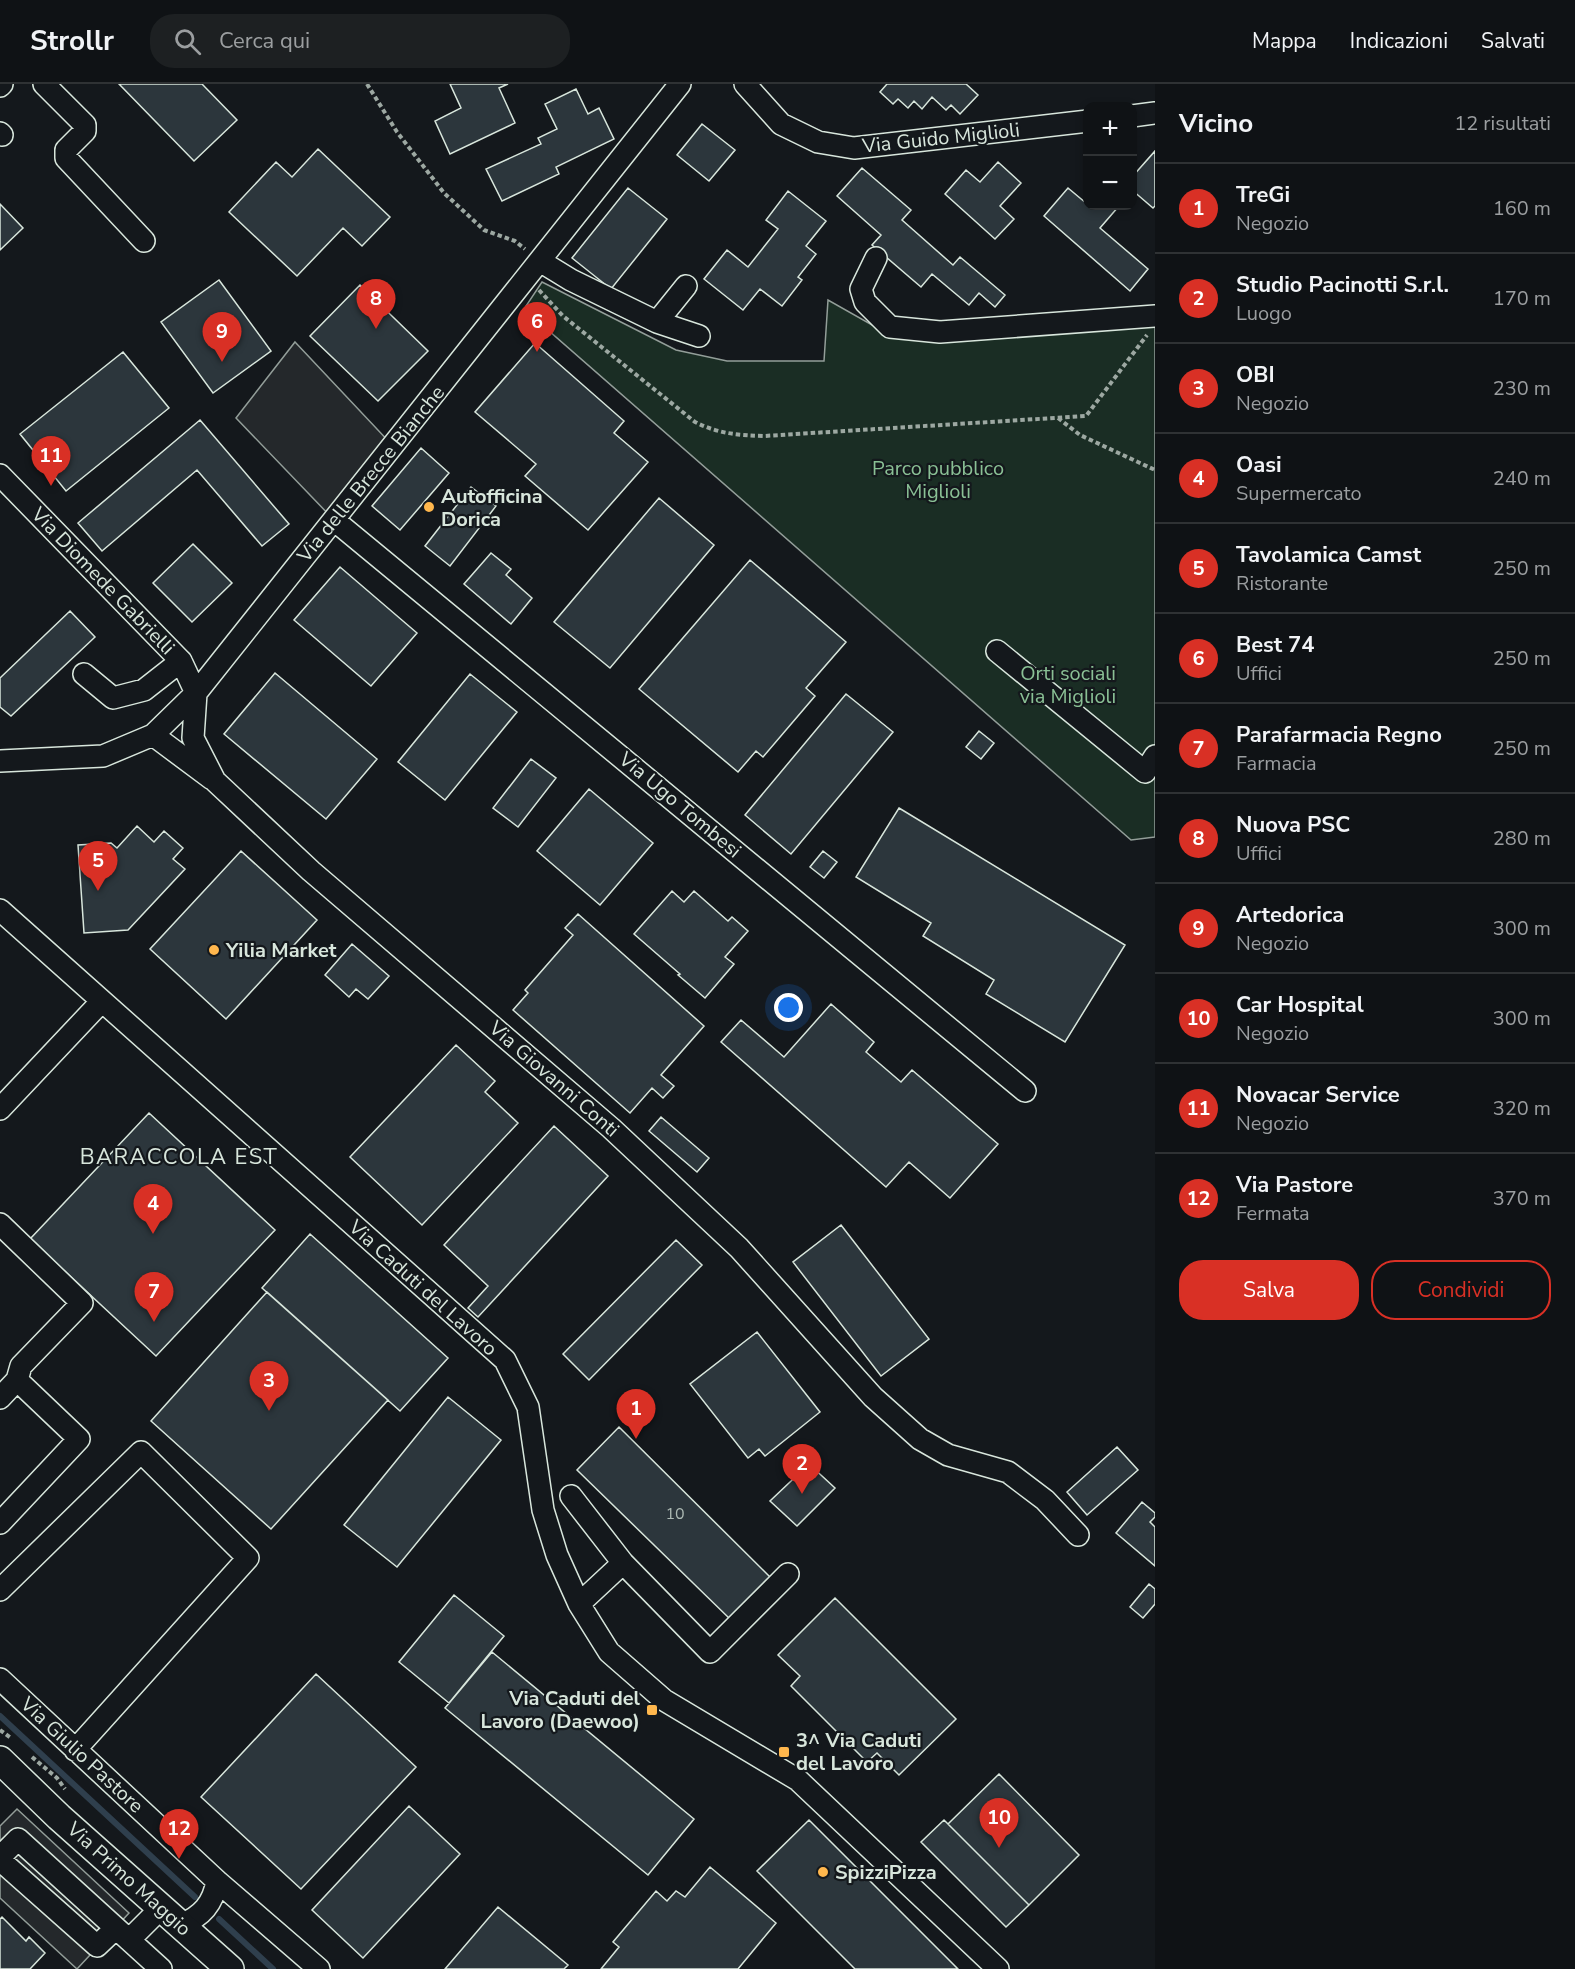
<!DOCTYPE html>
<html lang="it">
<head>
<meta charset="utf-8">
<style>
	:root { --surface:#0f1215; --page:#1d2022; --text:#f1f3f6; --muted:#9b9ea0; --line:#2f3234; --accent:#d93025 }
	body { margin:0; font-family:"Nunito Sans",sans-serif; background:var(--page); color:var(--text) }
	.controls { position:absolute; right:18px; top:18px; display:grid; overflow:hidden; border-radius:12px; box-shadow:0 3px 9px #0003 }
	.controls button { width:54px; height:54px; display:grid; place-items:center; padding:0; border:0; border-bottom:2px solid var(--line); background:var(--surface); color:var(--text); font:30px sans-serif }
	.you { position:absolute; left:789px; top:924px; width:21px; height:21px; margin:-15px; border:4px solid #fff; border-radius:50%; background:#1a73e8; box-shadow:0 0 0 9px #1a73e833 }
	.badge { display:grid; place-items:center; width:39px; height:39px; border-radius:50%; background:var(--accent); color:#fff; font-size:20px; font-weight:700 }
	.pin { position:absolute; translate:-50% -50px; filter:drop-shadow(0 2px 3px #0008) }
	.pin::after { content:''; position:absolute; top:32px; width:21px; height:18px; background:inherit; clip-path:polygon(0 0,100% 0,50% 100%) }
	.list { margin:0; padding:0; list-style:none }
	h2 { display:flex; justify-content:space-between; align-items:center; height:78px; margin:0; padding:0 24px; font-size:26px }
	h2 small { font-size:20px; font-weight:400; color:var(--muted) }
	.list li { display:grid; grid-template-columns:39px 1fr auto; gap:18px; align-items:center; box-sizing:border-box; height:90px; padding:0 24px; border-top:2px solid var(--line) }
	.list b { display:block; font-size:22px; white-space:nowrap }
	.list p { margin:0; font-size:20px; white-space:nowrap; color:var(--muted) }
	.list em { font-size:20px; font-style:normal; color:var(--muted) }
	.actions { display:flex; gap:12px; padding:18px 24px }
	.actions a { flex:1; padding:14px 0; border:2px solid var(--accent); border-radius:24px; text-align:center; font-size:21px; color:var(--accent) }
	.actions .main { background:var(--accent); color:#fff }
	.icon { flex:none; width:33px; height:33px; fill:none; stroke:currentColor; stroke-width:2; stroke-linecap:round; stroke-linejoin:round }
	.map { position:relative; flex:none; width:1155px; height:1885px; overflow:hidden }
	header { display:flex; align-items:center; gap:36px; box-sizing:border-box; height:84px; padding:0 30px; background:var(--surface); border-bottom:2px solid var(--line) }
	header strong { font-size:28px }
	nav { display:flex; gap:33px; margin-inline-start:auto; font-size:21px }
	.search { width:420px; height:54px; background:var(--page); display:flex; align-items:center; gap:15px; box-sizing:border-box; padding:0 21px; border-radius:24px; color:var(--muted); font-size:22px }
	main { display:flex }
	aside { flex:1; background:var(--surface) }
	.map>svg:first-child { display:block }
	.green { fill:#1a2d24; stroke:#939e99; stroke-width:1.5 }
	.parking { fill:#24282b; stroke:#939e99; stroke-width:1.5 }
	.lines { fill:none; stroke-linecap:round; stroke-linejoin:round }
	.stream { stroke:#2f3f4d; stroke-width:6 }
	.building { fill:#2c363c; stroke:#d8e6dc; stroke-width:1.5 }
	.minor-casing { stroke:#d8e6dc; stroke-width:24 }
	.major-casing { stroke:#d8e6dc; stroke-width:30 }
	.path { stroke:#9da8a2; stroke-width:4; stroke-dasharray:4.5 3; stroke-linecap:butt }
	.minor { stroke:#14181c; stroke-width:21 }
	.major { stroke:#14181c; stroke-width:27 }
	.poi-dot { fill:#ffb74d; stroke:#14181c; stroke-width:2 }
	.labels { text-anchor:middle; dominant-baseline:central; stroke-width:4.5; stroke-linejoin:round; paint-order:stroke }
	.number-label { font-size:16px; fill:#adbab4 }
	.street-label { font-size:20px; fill:#d8e6dc; stroke:#14181c }
	.park-label { font-size:20px; fill:#8ac095; stroke:#14181c }
	.poi-label { font-size:20px; font-weight:bold; fill:#d8e6dc; stroke:#14181c; text-anchor:start }
	.quarter-label { font-size:22px; letter-spacing:1.5px; fill:#d8e6dc; stroke:#14181c }
</style>
</head>
<body>
<header>
<strong>Strollr</strong>
<div class="search"><svg class="icon" aria-label="search" viewBox="0 0 24 24"><circle cx="10" cy="10" r="6"/><path d="M15 15l6 6"/></svg>Cerca qui</div>
<nav><a>Mappa</a><a>Indicazioni</a><a>Salvati</a></nav>
</header>
<main>
<div class="map">
<svg width="1155" height="1885" viewBox="0 0 1155 1885">
	<rect width="100%" height="100%" fill="#14181c"/>
	<!-- green -->
	<path class="green" d="M 542,198 L 676,266 L 727,277 L 824,277 L 828,216 L 895,254 L 1155,237 L 1155,753 L 1131,756 L 524,225 Z"/>
	<!-- parking -->
	<path class="parking" d="M 295,258 L 393,362 L 334,436 L 236,334 Z
		M 17,1725 L 129,1829 L 77,1885 L 0,1814 L 0,1742 Z"/>
	<g class="lines">
		<!-- stream -->
		<path class="stream" d="M 0,1632 L 195,1813
			M 219,1835 L 273,1885"/>
	</g>
	<!-- building -->
	<path class="building" d="M 119,0 L 202,0 L 237,36 L 194,77 Z
		M 450,0 L 508,0 L 499,4 L 515,39 L 450,70 L 435,37 L 461,24 Z
		M 887,0 L 966,0 L 978,11 L 960,30 L 951,21 L 946,26 L 932,13 L 922,25 L 914,17 L 908,24 L 898,15 L 893,20 L 880,8 Z
		M 576,5 L 588,30 L 599,24 L 614,55 L 556,83 L 559,90 L 502,117 L 486,85 L 541,60 L 538,54 L 557,45 L 545,20 Z
		M 702,40 L 735,66 L 709,97 L 677,71 Z
		M 318,65 L 390,133 L 362,162 L 343,144 L 297,192 L 229,128 L 276,78 L 292,93 Z
		M 1155,67 L 1155,122 L 1153,124 L 1132,106 L 1132,93 Z
		M 998,78 L 1021,99 L 1000,122 L 1014,135 L 995,155 L 945,110 L 966,86 L 980,98 Z
		M 862,84 L 911,126 L 902,136 L 953,181 L 960,173 L 1005,211 L 995,223 L 979,209 L 969,221 L 932,190 L 921,203 L 872,161 L 881,151 L 837,112 Z
		M 628,104 L 667,135 L 611,205 L 572,174 Z
		M 1068,104 L 1086,119 L 1088,117 L 1088,122 L 1119,122 L 1100,144 L 1148,185 L 1130,207 L 1044,132 Z
		M 788,107 L 826,137 L 806,162 L 816,170 L 798,193 L 802,196 L 782,222 L 760,205 L 743,226 L 704,195 L 727,166 L 748,183 L 778,145 L 766,136 Z
		M 0,120 L 23,144 L 0,166 Z
		M 219,196 L 271,267 L 213,309 L 161,238 Z
		M 360,201 L 428,267 L 378,317 L 310,252 Z
		M 535,259 L 624,337 L 614,349 L 648,378 L 588,446 L 525,392 L 536,380 L 475,328 Z
		M 123,268 L 169,324 L 66,407 L 20,350 Z
		M 200,336 L 289,440 L 262,462 L 197,386 L 102,467 L 78,439 Z
		M 421,364 L 449,389 L 400,446 L 372,422 Z
		M 471,403 L 496,422 L 450,482 L 425,462 Z
		M 659,414 L 714,461 L 610,584 L 554,538 Z
		M 193,460 L 232,499 L 192,538 L 153,499 Z
		M 491,469 L 511,485 L 506,491 L 532,514 L 511,540 L 464,500 Z
		M 750,476 L 846,558 L 806,604 L 815,612 L 763,673 L 756,667 L 738,688 L 639,605 Z
		M 340,483 L 417,549 L 371,602 L 294,536 Z
		M 70,527 L 95,553 L 11,632 L 0,623 L 0,594 Z
		M 275,589 L 377,675 L 326,735 L 224,650 Z
		M 470,590 L 517,628 L 445,716 L 398,678 Z
		M 846,610 L 893,648 L 791,770 L 745,731 Z
		M 979,647 L 994,659 L 981,675 L 966,663 Z
		M 531,675 L 556,694 L 518,743 L 493,724 Z
		M 589,705 L 653,759 L 600,821 L 537,767 Z
		M 899,724 L 1125,861 L 1065,958 L 986,910 L 994,896 L 923,852 L 931,839 L 856,793 Z
		M 137,742 L 154,758 L 164,747 L 183,764 L 173,775 L 185,785 L 128,846 L 84,849 L 78,761 L 111,759 L 117,764 Z
		M 241,767 L 317,836 L 226,935 L 150,865 Z
		M 823,767 L 837,778 L 824,794 L 810,783 Z
		M 672,807 L 684,818 L 694,807 L 728,837 L 732,833 L 748,847 L 725,873 L 734,880 L 705,914 L 678,891 L 680,890 L 634,850 Z
		M 578,830 L 704,942 L 661,991 L 674,1002 L 663,1014 L 652,1004 L 630,1029 L 513,926 L 528,909 L 525,906 L 573,851 L 565,844 Z
		M 352,860 L 389,892 L 368,915 L 356,905 L 349,913 L 325,891 Z
		M 831,920 L 874,958 L 866,968 L 901,998 L 912,986 L 998,1060 L 950,1114 L 909,1078 L 886,1103 L 721,958 L 741,936 L 784,973 Z
		M 456,961 L 495,997 L 485,1008 L 518,1039 L 422,1141 L 350,1073 Z
		M 149,1029 L 275,1146 L 156,1272 L 30,1155 Z
		M 661,1033 L 709,1074 L 697,1088 L 649,1047 Z
		M 554,1042 L 608,1092 L 478,1233 L 468,1224 L 488,1202 L 444,1161 Z
		M 841,1141 L 929,1255 L 881,1292 L 793,1178 Z
		M 310,1150 L 448,1274 L 400,1327 L 262,1204 Z
		M 676,1156 L 702,1181 L 589,1296 L 563,1270 Z
		M 267,1208 L 388,1316 L 271,1445 L 151,1337 Z
		M 757,1248 L 820,1328 L 765,1372 L 759,1365 L 748,1374 L 690,1300 Z
		M 448,1313 L 501,1356 L 397,1483 L 344,1441 Z
		M 619,1343 L 770,1493 L 731,1536 L 577,1386 Z
		M 1117,1363 L 1138,1386 L 1087,1431 L 1067,1408 Z
		M 809,1380 L 835,1404 L 797,1442 L 770,1417 Z
		M 1142,1418 L 1155,1429 L 1155,1433 L 1150,1438 L 1155,1443 L 1155,1482 L 1116,1449 Z
		M 1149,1500 L 1155,1505 L 1155,1520 L 1143,1534 L 1130,1523 Z
		M 454,1511 L 504,1552 L 449,1619 L 399,1578 Z
		M 835,1514 L 956,1635 L 899,1691 L 877,1669 L 867,1678 L 791,1602 L 800,1592 L 778,1571 Z
		M 492,1568 L 694,1735 L 648,1791 L 445,1624 Z
		M 316,1590 L 416,1683 L 301,1805 L 201,1713 Z
		M 999,1690 L 1079,1771 L 1029,1821 L 948,1740 Z
		M 409,1722 L 460,1770 L 363,1874 L 312,1826 Z
		M 809,1736 L 958,1885 L 855,1885 L 757,1787 Z
		M 944,1736 L 1029,1821 L 1006,1843 L 921,1758 Z
		M 710,1783 L 776,1839 L 738,1885 L 601,1885 L 619,1863 L 613,1858 L 656,1807 L 667,1817 L 676,1807 L 685,1813 Z
		M 498,1823 L 568,1881 L 564,1885 L 445,1885 Z
		M 2,1833 L 26,1857 L 29,1853 L 45,1869 L 30,1885 L 0,1885 L 0,1835 Z"/>
	<g class="lines">
		<!-- minor casing -->
		<g class="minor-casing">
			<path id="minor" d="M 44,0 L 85,41 L 85,47 L 66,66 L 66,74 L 144,157
				M 745,0 L 781,40 L 818,58 L 854,64 L 1088,37
				M 0,2 L 2,0
				M 1132,32 L 1155,29
				M 0,49 L 2,51
				M 876,174 L 861,205 L 865,218 L 890,243 L 940,248 L 1155,232
				M 540,177 L 571,196 L 657,238 L 686,202
				M 657,238 L 699,252
				M 0,391 L 181,577 L 196,609 L 193,654 L 215,697 L 311,787 L 611,1044 L 739,1164 L 873,1313 L 920,1355 L 948,1371 L 1008,1388 L 1045,1416 L 1078,1451
				M 334,436 L 1025,1007
				M 997,567 L 1145,688 L 1155,672
				M 84,590 L 113,614 L 144,606 L 181,577
				M 153,651 L 212,695
				M 0,677 L 103,672 L 153,651 L 196,609 L 680,0
				M 0,826 L 505,1276 L 528,1323 L 543,1426 L 557,1471 L 579,1520 L 609,1568 L 664,1616 L 798,1696 L 998,1885
				M 0,1025 L 102,917
				M 0,1140 L 82,1219 L 21,1282 L 17,1296
				M 0,1314 L 17,1296 L 79,1355 L 0,1439
				M 571,1412 L 623,1479 L 710,1568 L 788,1490
				M 0,1506 L 141,1368 L 248,1474 L 75,1666
				M 579,1520 L 623,1479
				M 0,1595 L 217,1797 L 319,1885
				M 0,1773 L 18,1755 L 161,1885
				M 0,1776 L 97,1862 L 116,1844
				M 181,1841 C 202,1832 213,1820 217,1797
				M 129,1856 L 161,1824"/>
		</g>
		<!-- major casing -->
		<g class="major-casing">
			<path id="major" d="M 0,1676 L 59,1733 L 230,1885"/>
		</g>
		<!-- path -->
		<path class="path" d="M 367,0 L 397,48 L 444,109 L 484,146 L 515,157 L 525,165
			M 539,206 L 563,232 L 695,338 C 719,350 737,351 764,352 L 1086,332 L 1147,251
			M 1058,334 L 1080,351 L 1155,386
			M 0,1646 L 11,1654
			M 32,1673 L 57,1694 L 65,1705"/>
		<!-- minor -->
		<use href="#minor" class="minor"/>
		<!-- major -->
		<use href="#major" class="major"/>
	</g>
	<!-- markers -->
	<g class="poi-dot">
		<circle cx="429" cy="423" r="6"/>
		<circle cx="214" cy="866" r="6"/>
		<rect x="646" y="1620" width="12" height="12" rx="3"/>
		<rect x="778" y="1662" width="12" height="12" rx="3"/>
		<circle cx="823" cy="1788" r="6"/>
	</g>
	<g class="labels">
		<!-- number labels -->
		<g class="number-label">
			<text x="675" y="1430">10</text>
		</g>
		<!-- street labels -->
		<g class="street-label">
			<text transform="translate(941 54) rotate(-6)">Via Guido Miglioli</text>
			<text transform="translate(371 390) rotate(-51)">Via delle Brecce Bianche</text>
			<text transform="translate(103 497) rotate(46)">Via Diomede Gabrielli</text>
			<text transform="translate(680 721) rotate(40)">Via Ugo Tombesi</text>
			<text transform="translate(554 995) rotate(41)">Via Giovanni Conti</text>
			<text transform="translate(423 1204) rotate(42)">Via Caduti del Lavoro</text>
			<text transform="translate(82 1671) rotate(43)">Via Giulio Pastore</text>
			<text transform="translate(129 1795) rotate(42)">Via Primo Maggio</text>
		</g>
		<!-- park labels -->
		<g class="park-label">
			<text x="938" y="384">Parco pubblico<tspan x="938" dy="23">Miglioli</tspan></text>
			<text x="1068" y="589">Orti sociali<tspan x="1068" dy="23">via Miglioli</tspan></text>
		</g>
		<!-- poi labels -->
		<g class="poi-label">
			<text x="441" y="412">Autofficina<tspan x="441" dy="23">Dorica</tspan></text>
			<text x="226" y="866">Yilia Market</text>
			<text x="640" y="1614" text-anchor="end">Via Caduti del<tspan x="640" dy="23">Lavoro (Daewoo)</tspan></text>
			<text x="796" y="1656">3^ Via Caduti<tspan x="796" dy="23">del Lavoro</tspan></text>
			<text x="835" y="1788">SpizziPizza</text>
		</g>
		<!-- quarter labels -->
		<g class="quarter-label">
			<text x="179" y="1073">BARACCOLA EST</text>
		</g>
	</g>
</svg>
<div class="controls">
<button>+</button>
<button>−</button>
</div>
<div class="you"></div>
<div class="pin badge" style="left:636px;top:1355px">1</div>
<div class="pin badge" style="left:802px;top:1410px">2</div>
<div class="pin badge" style="left:269px;top:1327px">3</div>
<div class="pin badge" style="left:153px;top:1150px">4</div>
<div class="pin badge" style="left:98px;top:807px">5</div>
<div class="pin badge" style="left:537px;top:268px">6</div>
<div class="pin badge" style="left:154px;top:1238px">7</div>
<div class="pin badge" style="left:376px;top:245px">8</div>
<div class="pin badge" style="left:222px;top:278px">9</div>
<div class="pin badge" style="left:999px;top:1764px">10</div>
<div class="pin badge" style="left:51px;top:402px">11</div>
<div class="pin badge" style="left:179px;top:1775px">12</div>
</div>
<aside>
<h2>Vicino<small>12 risultati</small></h2>
<ul class="list">
<li><span class="badge">1</span><div><b>TreGi</b><p>Negozio</p></div><em>160 m</em></li>
<li><span class="badge">2</span><div><b>Studio Pacinotti S.r.l.</b><p>Luogo</p></div><em>170 m</em></li>
<li><span class="badge">3</span><div><b>OBI</b><p>Negozio</p></div><em>230 m</em></li>
<li><span class="badge">4</span><div><b>Oasi</b><p>Supermercato</p></div><em>240 m</em></li>
<li><span class="badge">5</span><div><b>Tavolamica Camst</b><p>Ristorante</p></div><em>250 m</em></li>
<li><span class="badge">6</span><div><b>Best 74</b><p>Uffici</p></div><em>250 m</em></li>
<li><span class="badge">7</span><div><b>Parafarmacia Regno</b><p>Farmacia</p></div><em>250 m</em></li>
<li><span class="badge">8</span><div><b>Nuova PSC</b><p>Uffici</p></div><em>280 m</em></li>
<li><span class="badge">9</span><div><b>Artedorica</b><p>Negozio</p></div><em>300 m</em></li>
<li><span class="badge">10</span><div><b>Car Hospital</b><p>Negozio</p></div><em>300 m</em></li>
<li><span class="badge">11</span><div><b>Novacar Service</b><p>Negozio</p></div><em>320 m</em></li>
<li><span class="badge">12</span><div><b>Via Pastore</b><p>Fermata</p></div><em>370 m</em></li>
</ul>
<div class="actions"><a class="main">Salva</a><a>Condividi</a></div>
</aside>
</main>
</body>
</html>
